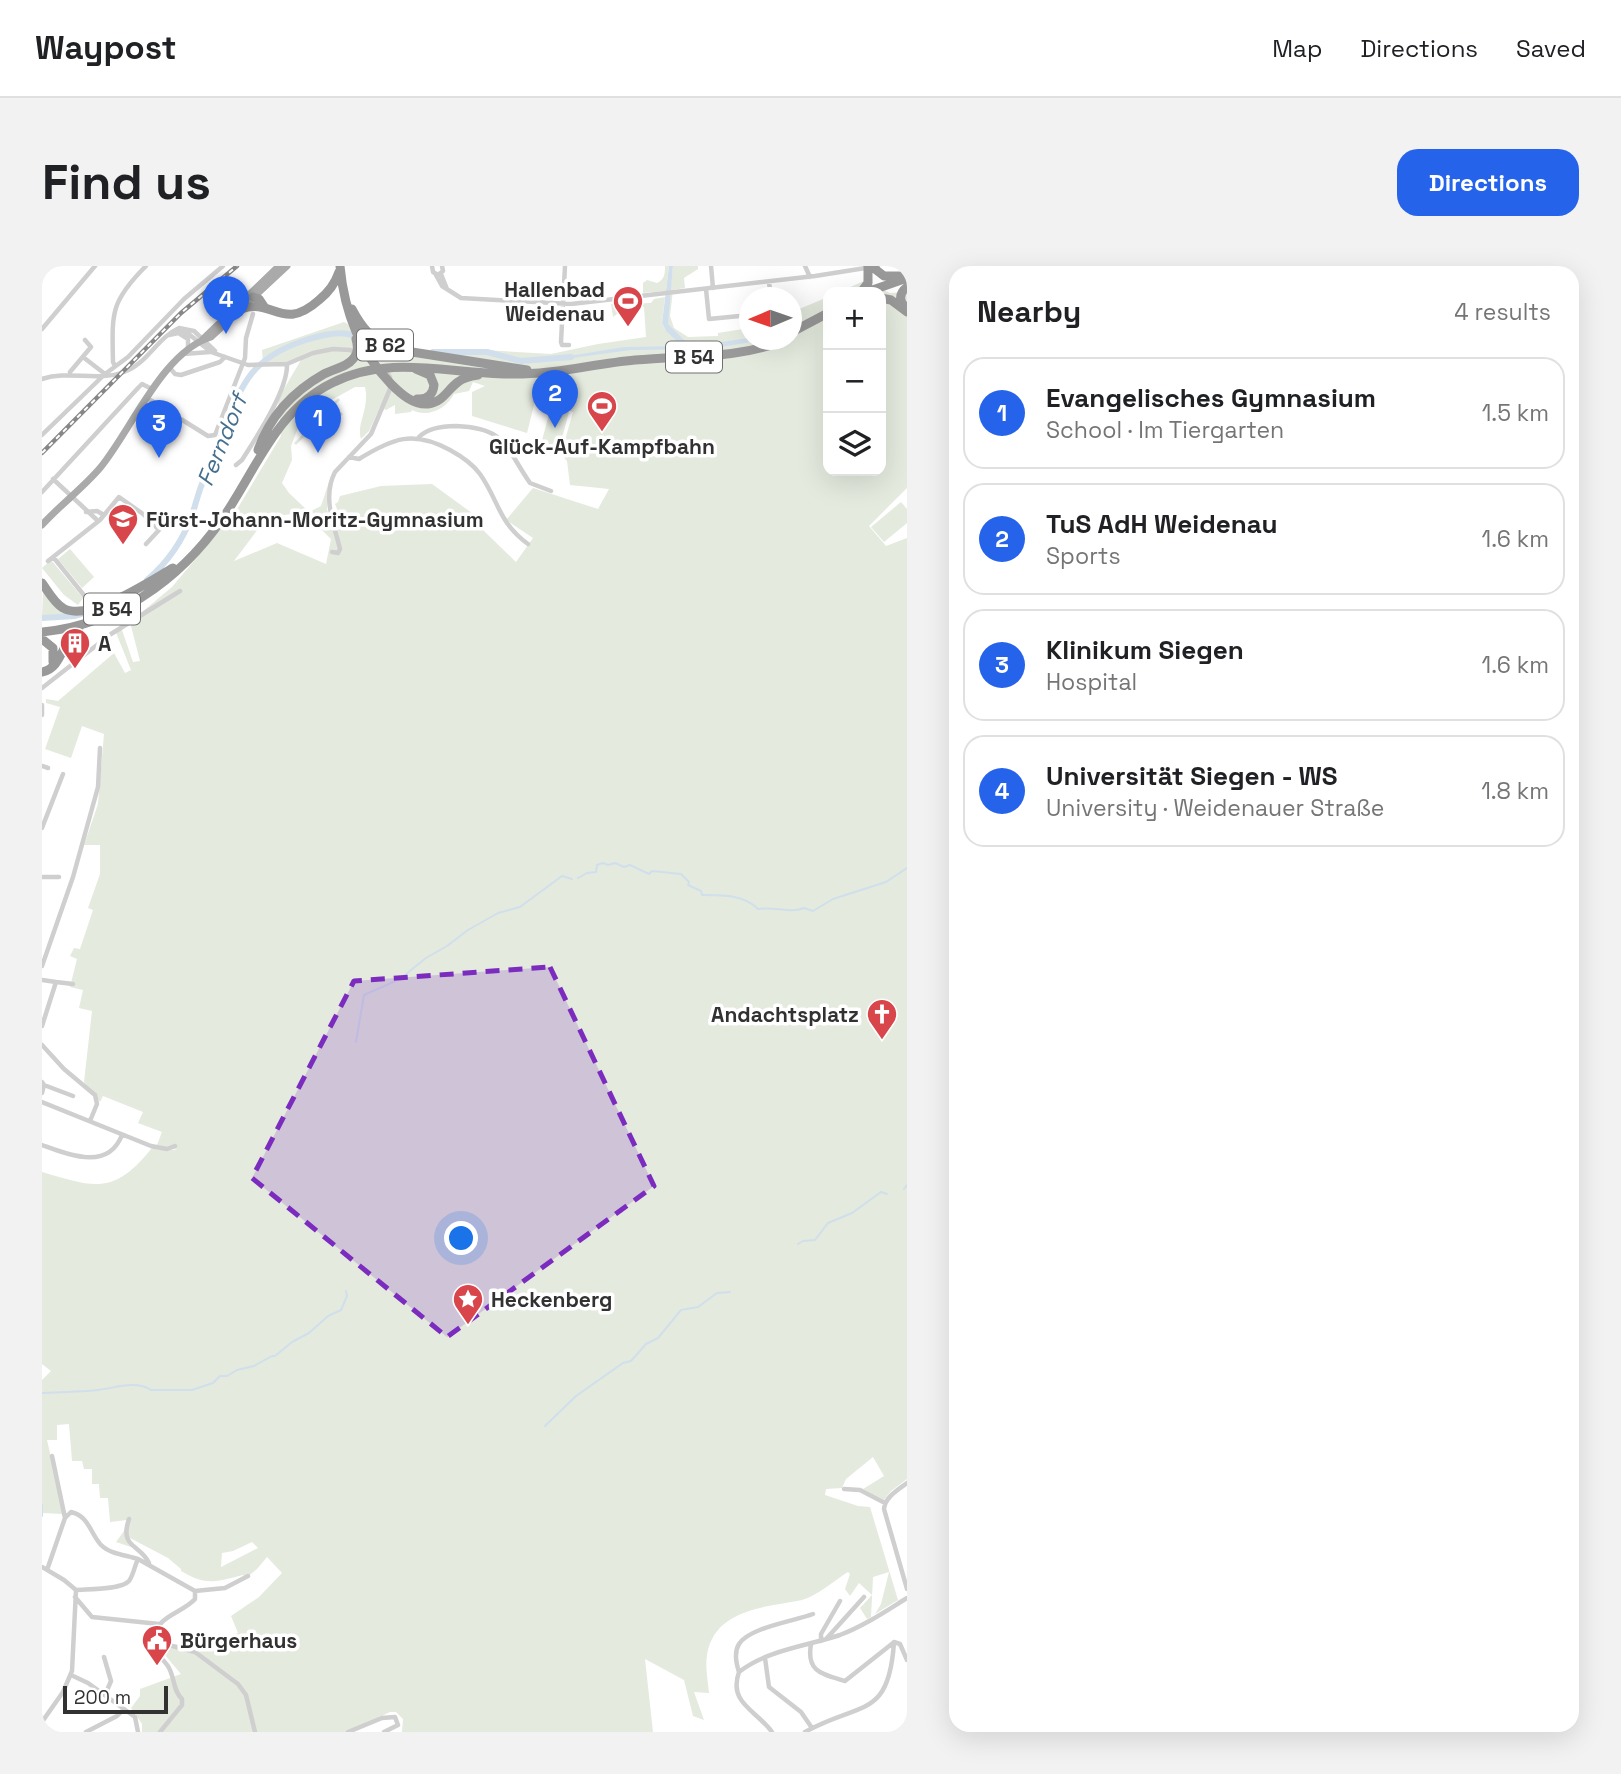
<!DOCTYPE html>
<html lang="en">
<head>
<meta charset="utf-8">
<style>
	:root { --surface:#fff; --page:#f2f2f2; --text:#202124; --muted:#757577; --line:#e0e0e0; --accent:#2563eb }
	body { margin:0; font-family:"Space Grotesk",sans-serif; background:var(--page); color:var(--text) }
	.controls { position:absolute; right:21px; top:21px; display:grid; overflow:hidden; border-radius:14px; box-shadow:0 7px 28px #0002 }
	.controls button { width:63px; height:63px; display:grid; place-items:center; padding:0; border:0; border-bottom:2px solid var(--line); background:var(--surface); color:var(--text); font:35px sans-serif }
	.compass { position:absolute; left:697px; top:21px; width:63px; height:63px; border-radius:50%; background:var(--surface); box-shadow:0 7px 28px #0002; rotate:268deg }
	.scale { position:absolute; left:21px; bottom:18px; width:105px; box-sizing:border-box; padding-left:7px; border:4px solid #323232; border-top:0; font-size:19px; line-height:24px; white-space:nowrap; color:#323232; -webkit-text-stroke:5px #fff; paint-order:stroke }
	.you { position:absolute; left:420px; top:973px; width:24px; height:24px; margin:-18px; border:5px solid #fff; border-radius:50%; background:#1a73e8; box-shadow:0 0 0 10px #1a73e833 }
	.badge { display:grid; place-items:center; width:46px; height:46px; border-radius:50%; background:var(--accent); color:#fff; font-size:23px; font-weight:700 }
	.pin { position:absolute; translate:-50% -58px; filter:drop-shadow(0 2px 4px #0008) }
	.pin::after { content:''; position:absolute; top:37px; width:24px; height:21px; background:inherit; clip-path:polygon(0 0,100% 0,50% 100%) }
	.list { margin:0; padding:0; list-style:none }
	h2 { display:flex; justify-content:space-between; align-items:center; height:91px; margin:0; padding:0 28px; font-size:30px }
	h2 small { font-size:23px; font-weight:400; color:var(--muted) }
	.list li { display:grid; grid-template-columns:46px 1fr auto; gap:21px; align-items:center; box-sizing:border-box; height:112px; margin:0 14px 14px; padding:0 14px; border:2px solid var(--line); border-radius:21px }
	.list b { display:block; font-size:26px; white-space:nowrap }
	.list p { margin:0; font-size:23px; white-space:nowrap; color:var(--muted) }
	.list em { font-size:23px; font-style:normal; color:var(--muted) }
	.icon { flex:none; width:38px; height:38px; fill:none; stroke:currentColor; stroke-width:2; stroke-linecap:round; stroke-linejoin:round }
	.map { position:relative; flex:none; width:865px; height:1466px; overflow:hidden; border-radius:21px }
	header { display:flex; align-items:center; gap:42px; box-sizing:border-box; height:98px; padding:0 35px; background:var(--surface); border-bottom:2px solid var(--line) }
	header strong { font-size:33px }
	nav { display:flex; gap:38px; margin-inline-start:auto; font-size:24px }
	.intro { display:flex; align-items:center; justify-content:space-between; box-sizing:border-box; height:168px; padding:0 42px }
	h1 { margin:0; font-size:49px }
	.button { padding:18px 32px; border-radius:21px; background:var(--accent); color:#fff; font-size:24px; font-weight:700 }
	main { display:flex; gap:42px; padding:0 42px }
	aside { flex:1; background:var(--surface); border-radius:21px; box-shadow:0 7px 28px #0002 }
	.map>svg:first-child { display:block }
	.green { fill:#e4eade; fill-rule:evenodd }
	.water { fill:#d0dfeb }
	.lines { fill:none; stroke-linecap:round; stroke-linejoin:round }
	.stream { stroke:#d0dfeb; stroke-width:2 }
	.river { stroke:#d0dfeb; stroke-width:6 }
	.minor { stroke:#cfcfcf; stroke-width:4.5 }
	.major { stroke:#aaa; stroke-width:7 }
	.highway { stroke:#999; stroke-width:9 }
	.rail-casing { stroke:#878787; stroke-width:4.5 }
	.rail { stroke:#fff; stroke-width:2; stroke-dasharray:5; stroke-linecap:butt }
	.marked { fill:#7b2cbf; fill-opacity:0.2; stroke:#7b2cbf; stroke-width:5; stroke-dasharray:14 9; stroke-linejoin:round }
	.labels { text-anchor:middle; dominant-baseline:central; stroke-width:7; stroke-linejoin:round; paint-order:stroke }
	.shield { fill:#fff; stroke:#707070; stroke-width:2 }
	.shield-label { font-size:19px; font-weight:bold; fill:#323232 }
	.poi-label { font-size:21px; font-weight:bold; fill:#323232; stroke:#fff; text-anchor:start }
	.water-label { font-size:23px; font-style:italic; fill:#456f8e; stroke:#fff }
</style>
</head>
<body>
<header>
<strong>Waypost</strong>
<nav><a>Map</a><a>Directions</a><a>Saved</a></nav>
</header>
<div class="intro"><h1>Find us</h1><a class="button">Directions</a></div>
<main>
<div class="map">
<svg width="865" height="1466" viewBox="0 0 865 1466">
	<rect width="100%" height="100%" fill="#fff"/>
	<!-- green -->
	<path class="green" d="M 623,0 L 627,0 L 624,25 L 601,27 L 601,17 L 605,14 L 615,17 C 623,13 623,7 623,0 Z
		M 631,0 L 656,0 L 656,3 L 642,12 L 643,22 L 631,24 L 628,50 L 632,62 L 646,71 L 676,70 L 676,67 L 707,62 L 708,74 L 750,74 L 750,46 L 786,31 L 786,205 L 839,205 L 839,26 L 797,26 L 822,15 L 848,27 L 865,26 L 865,222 L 827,260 L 844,280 L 865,272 L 865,1213 L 849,1225 L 842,1234 L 821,1223 L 842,1210 L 831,1191 L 804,1213 L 800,1222 L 784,1223 L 783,1229 L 816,1240 L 828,1241 L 856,1334 L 833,1348 L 839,1338 L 847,1306 L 831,1311 L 829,1351 L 825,1353 L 818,1342 L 830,1329 L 817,1317 L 808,1330 L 803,1323 L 808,1308 L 806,1306 C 793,1314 775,1330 760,1334 C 724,1341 672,1343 665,1389 C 663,1401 666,1415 667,1427 L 652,1426 L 662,1454 L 651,1450 L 642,1414 L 603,1393 L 611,1466 L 360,1466 L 361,1453 L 354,1446 L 348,1446 L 306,1466 L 100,1466 L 100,1458 L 89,1442 L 98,1430 L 98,1423 L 139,1408 L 117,1382 L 196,1367 L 189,1350 L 217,1331 L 240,1307 L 225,1291 L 215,1303 L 204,1312 L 201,1309 C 173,1316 164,1320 139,1305 L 139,1303 L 126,1292 L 88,1272 L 89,1281 L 74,1276 L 82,1265 L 85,1254 L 68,1256 L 66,1232 L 58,1232 L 57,1218 L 50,1218 L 50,1203 L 42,1203 L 40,1195 L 30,1195 L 27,1158 L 15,1159 L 15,1174 L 5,1174 L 22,1248 L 0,1247 L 0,1114 L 9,1105 L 0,1098 L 0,906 C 54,922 72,929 110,882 L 136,884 L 115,879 L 120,866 L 96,857 L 101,846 L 61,830 L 58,836 L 42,816 L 50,745 L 37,742 L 41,724 L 28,721 L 35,693 L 28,690 L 32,682 L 38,683 L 51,644 L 46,642 L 58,608 L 58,579 L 42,579 L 56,538 L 62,468 L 40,460 L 29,492 L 3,483 L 18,441 L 4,437 L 4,433 L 16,435 L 72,387 L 83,407 L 89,404 L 73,364 L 79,361 L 91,396 L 98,395 L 88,356 L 130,321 L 194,245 L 239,170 L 236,133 L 259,94 L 242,98 L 221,97 L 220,84 L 302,56 L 357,84 L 441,84 L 509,88 L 556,78 L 604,71 L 602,41 L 579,45 L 571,51 L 569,38 L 609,37 L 612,33 L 623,31 L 620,57 L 624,65 ZM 431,116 L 443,120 L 430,126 L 430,150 L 485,167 L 493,135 L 531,146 L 519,188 L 525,195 L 528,219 L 567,223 L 556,243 L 491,222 L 464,254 L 491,272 L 474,296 L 442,265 L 434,250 L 390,218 L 339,220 L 298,230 L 296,236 L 293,238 L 295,243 L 290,260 L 285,243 L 288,213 L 279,240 L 267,246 L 247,227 L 240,217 L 250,194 L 249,180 L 256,162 L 275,142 L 313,121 L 323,121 C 328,143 314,157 319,173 L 327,165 L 338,141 L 344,144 L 353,139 L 353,148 L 369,146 L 370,144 C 386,152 404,143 412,128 L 427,125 ZM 250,248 L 278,262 L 289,273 L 284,298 L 235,277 L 192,295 L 225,251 ZM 210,1276 L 216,1282 L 179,1301 L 180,1287 L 191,1285 Z
		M 296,132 L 298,134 L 292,140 L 301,148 L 284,165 L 276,157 L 254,179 L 252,177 L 262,167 L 259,163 L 278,142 L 286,141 L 281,148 Z
		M 509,141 L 527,146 L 517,183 L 499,178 Z
		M 859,236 L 865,243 L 865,257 L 842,276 L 829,261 Z
		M 28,283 L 52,311 L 40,322 L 16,293 Z
		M 9,294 L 41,332 L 36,339 L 22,329 L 0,302 Z
		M 1,325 L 23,347 L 29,349 L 0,350 Z"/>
	<!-- water -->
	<path class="water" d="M 627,0 L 631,0 L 626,58 L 646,78 L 665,78 L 707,72 L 722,74 L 666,83 L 589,84 L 523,93 L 521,91 L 582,81 L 640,80 L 624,65 L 620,57 Z"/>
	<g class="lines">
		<!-- stream -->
		<path class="stream" d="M 536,612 L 545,607 L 554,606 L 555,599 L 561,597 L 566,599 L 573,597 L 582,601 L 588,599 L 607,608 L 610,605 L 639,608 L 647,616 L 646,619 L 659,625 L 660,629 C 678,629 702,628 716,643 C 732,640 749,648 762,642 L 771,645 L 791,633 L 844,616 L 865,602
			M 314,776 L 322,729 L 358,713 L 384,692 L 405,680 L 426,664 L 456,647 L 478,641 L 520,610 L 530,613
			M 862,923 L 865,919
			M 756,978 L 761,975 L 773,974 L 786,957 L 810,947 L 839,926 L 845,928
			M 0,1127 C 18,1126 37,1126 56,1124 C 73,1122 94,1114 109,1124 L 150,1124 L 171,1117 L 178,1110 L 185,1110 L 195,1104 L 212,1100 L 230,1090 L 233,1090 L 250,1076 L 267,1067 L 286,1050 L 299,1044 L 305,1030 L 304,1025
			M 503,1160 L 534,1130 L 581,1097 L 589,1095 L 604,1078 L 616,1072 L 639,1044 L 656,1041 L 675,1027 L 688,1026
			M 0,1239 L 0,1250"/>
		<!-- river -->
		<path class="river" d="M 391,86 L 445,86 L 479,95 L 529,91
			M 105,314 C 125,297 141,274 150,249 C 154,237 157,224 162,213 C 166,205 171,198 175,190 C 177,183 177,175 180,169 C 200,118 208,92 264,74 C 276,70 293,65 306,68 C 328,72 346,95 370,88
			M 0,352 L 33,350 L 43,347"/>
		<!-- minor -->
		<path class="minor" d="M 390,0 L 391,6 L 396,9 L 401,5 L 400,0
			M 523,0 L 519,76 L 520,79 L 527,79
			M 669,0 L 671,22
			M 763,0 L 768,11
			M 399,8 L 405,23
			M 0,9 L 7,0
			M 394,9 L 400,20 L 419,32 L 529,38 L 773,10 L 836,0
			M 727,16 L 729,32
			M 664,23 L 667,53 L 708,49
			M 0,63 L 53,0
			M 138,68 L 146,73 L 146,82
			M 127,69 L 141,66 L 148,69 L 169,86 L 206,99 L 245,98 L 271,87 L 291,83 L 308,84 L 329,94
			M 142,88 L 168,86
			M 41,91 L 63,108
			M 73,100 L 71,96 C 70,47 68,36 104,0
			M 128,102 L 133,108 L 139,109 L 178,96 L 183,91
			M 28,106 L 49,81 L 43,74
			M 0,113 C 26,104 55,116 82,106 C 105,98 115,72 137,62 L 152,65 L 173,85
			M 105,132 L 166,170 L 173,169 L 203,92 L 204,72 L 211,48
			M 0,169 L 63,108 L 86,91 L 142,33 L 181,0
			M 377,171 C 386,162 402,160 414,160 C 465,162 463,181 488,217 L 509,225
			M 307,191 L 317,193 C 351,172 371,164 408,184 C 419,190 430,197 438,208 C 457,235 456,256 486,278
			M 194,199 L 200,194 C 214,172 246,124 245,98
			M 11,213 L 55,254
			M 0,226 L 96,122 L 100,118 L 110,123
			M 44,246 L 55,245 L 62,249
			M 290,286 L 296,287 L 298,283 C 292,258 280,231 293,206 L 329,168 L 348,123 L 348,111 L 342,102
			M 12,292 L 45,333
			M 6,295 L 58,254 L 77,231 L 101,248 L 117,264 L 104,278
			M 0,422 L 69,368 L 138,325
			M 0,439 L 0,449
			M 0,500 L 6,502
			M 0,562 L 21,508
			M 0,611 L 17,611
			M 0,700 L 31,611 L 56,521 L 58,482
			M 0,714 L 14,716 L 0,760
			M 14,716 L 31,718
			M 0,779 L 22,803 L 53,829 L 55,838 L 48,855
			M 0,816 L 2,819 L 0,827
			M 2,819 L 31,830
			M 0,836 L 109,880 L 125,883 L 133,880
			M 0,879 C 28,889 66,905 80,869
			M 865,1217 C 856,1224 843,1231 842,1243 L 865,1323
			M 802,1223 L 818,1224 L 843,1237
			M 23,1252 L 29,1246 C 47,1250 48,1267 59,1279 C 68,1288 84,1289 96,1293
			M 87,1253 C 77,1282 98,1278 107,1297
			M 0,1301 L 22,1314 L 34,1324
			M 5,1304 L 23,1252 L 10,1190
			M 34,1324 C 45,1323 79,1324 87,1315 C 91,1310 93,1299 96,1293 L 153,1325 L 153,1333 C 141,1347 111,1351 115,1372 L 123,1378 L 153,1386 L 196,1418 L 204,1429 L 213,1466
			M 153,1325 L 183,1322 L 206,1310
			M 33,1331 L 50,1351 L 117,1358
			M 113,1364 C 110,1368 107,1373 109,1379 C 113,1388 123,1394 127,1402 C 133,1413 131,1425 140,1433 L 140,1439 L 118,1466
			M 785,1372 L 822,1331
			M 779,1375 L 779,1368 L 798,1335
			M 852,1376 L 858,1378 L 865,1394
			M 769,1378 C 764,1406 780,1408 803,1415 L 851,1377
			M 62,1391 L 69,1415 L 63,1429
			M 723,1392 L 727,1421 L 759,1446 L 770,1462
			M 697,1406 C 694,1397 692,1386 697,1378 C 708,1361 753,1355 771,1348
			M 29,1409 L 46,1417 L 93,1451 L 96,1466
			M 0,1456 L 21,1426 L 30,1405 L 34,1324
			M 44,1466 L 75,1450 L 82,1443
			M 306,1466 L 340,1452 L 353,1451 L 356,1459 L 342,1466
			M 730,1466 C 714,1444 686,1437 697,1406 C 725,1384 765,1380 798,1369 C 822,1360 844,1345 865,1332
			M 763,1466 C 818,1435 847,1454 852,1376"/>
		<!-- major -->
		<path class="major" d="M 161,73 L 237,0
			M 0,259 C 18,239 40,223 58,202 C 89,165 120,86 169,71 L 245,0"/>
		<!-- highway -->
		<path class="highway" d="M 298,0 C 302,44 318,86 349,118 C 359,128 371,139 386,138 C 401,136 405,124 416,116 C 422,111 429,110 436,109
			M 829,0 L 842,10 L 860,10
			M 865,21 C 857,27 856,36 865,42
			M 819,26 L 826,17 L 826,0
			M 825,26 L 865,12
			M 211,31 L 217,33 L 223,42
			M 839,32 L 849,34 L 865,46
			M 199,43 C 231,31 240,67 277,34 C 287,26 293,18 297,6
			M 310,43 C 320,62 331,75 351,83 L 485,104
			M 750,66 L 786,47
			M 374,103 L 388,109 L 392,119 C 391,129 385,134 375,133
			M 216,184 C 228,150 250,126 282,108 C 291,103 305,101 311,93 C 317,87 316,80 314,73
			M 0,317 C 6,325 12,337 21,342 C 46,357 108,315 131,302
			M 0,366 C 83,358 151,304 193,233 C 220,189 241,141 290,117 C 348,88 406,108 467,108 C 510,109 550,98 593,94 C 647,89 691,94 744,74
			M 0,373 L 11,382 L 11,396
			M 0,406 C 21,402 19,375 37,362"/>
		<!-- rail casing -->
		<g class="rail-casing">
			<path id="rail" d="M 0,187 L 139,47 L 195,0"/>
		</g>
		<!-- rail -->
		<use href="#rail" class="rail"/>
	</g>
	<!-- marked area -->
	<path class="marked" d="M 508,701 L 612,920 L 405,1071 L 210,912 L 312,715 Z"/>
	<!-- icons -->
	<defs>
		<g id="stadium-pin" transform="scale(1.575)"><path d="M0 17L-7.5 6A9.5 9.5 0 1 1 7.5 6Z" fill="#d8454a" stroke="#fff"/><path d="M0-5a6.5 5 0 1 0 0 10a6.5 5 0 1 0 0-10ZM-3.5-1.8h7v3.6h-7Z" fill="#fff"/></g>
		<g id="school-pin" transform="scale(1.575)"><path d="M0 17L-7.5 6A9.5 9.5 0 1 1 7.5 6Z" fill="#d8454a" stroke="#fff"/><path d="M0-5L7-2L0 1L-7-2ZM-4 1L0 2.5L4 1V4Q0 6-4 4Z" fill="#fff"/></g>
		<g id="building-pin" transform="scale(1.575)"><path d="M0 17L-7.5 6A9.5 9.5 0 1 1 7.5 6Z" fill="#d8454a" stroke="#fff"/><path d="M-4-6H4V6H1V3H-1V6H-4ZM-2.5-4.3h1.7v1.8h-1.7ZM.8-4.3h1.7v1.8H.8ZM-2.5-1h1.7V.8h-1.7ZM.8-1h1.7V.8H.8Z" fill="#fff"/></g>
		<g id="church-pin" transform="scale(1.575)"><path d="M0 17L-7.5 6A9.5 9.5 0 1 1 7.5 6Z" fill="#d8454a" stroke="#fff"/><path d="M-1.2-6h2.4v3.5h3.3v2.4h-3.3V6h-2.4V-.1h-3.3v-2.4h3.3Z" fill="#fff"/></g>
		<g id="sight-pin" transform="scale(1.575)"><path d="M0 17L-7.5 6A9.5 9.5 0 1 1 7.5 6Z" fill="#d8454a" stroke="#fff"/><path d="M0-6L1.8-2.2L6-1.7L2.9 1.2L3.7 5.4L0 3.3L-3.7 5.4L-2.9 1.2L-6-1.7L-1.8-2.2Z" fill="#fff"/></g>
		<g id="civic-pin" transform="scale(1.575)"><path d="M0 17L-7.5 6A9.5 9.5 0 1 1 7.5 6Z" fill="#d8454a" stroke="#fff"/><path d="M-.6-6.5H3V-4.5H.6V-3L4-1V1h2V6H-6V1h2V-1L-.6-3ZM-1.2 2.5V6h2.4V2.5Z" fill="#fff"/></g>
	</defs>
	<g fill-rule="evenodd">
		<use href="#stadium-pin" x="586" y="35"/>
		<use href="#stadium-pin" x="560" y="140"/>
		<use href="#school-pin" x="81" y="253"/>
		<use href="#building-pin" x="33" y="377"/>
		<use href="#church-pin" x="840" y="748"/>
		<use href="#sight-pin" x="426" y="1033"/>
		<use href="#civic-pin" x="115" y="1374"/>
	</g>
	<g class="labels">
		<!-- shield labels -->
		<g class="shield">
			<rect x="315" y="63.5" width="56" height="31" rx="5"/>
			<rect x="624" y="75.5" width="56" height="31" rx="5"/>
			<rect x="42" y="327.5" width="56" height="31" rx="5"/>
		</g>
		<g class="shield-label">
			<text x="343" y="79">B 62</text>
			<text x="652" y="91">B 54</text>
			<text x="70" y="343">B 54</text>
		</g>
		<!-- poi labels -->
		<g class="poi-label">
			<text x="563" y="23" text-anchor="end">Hallenbad<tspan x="563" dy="24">Weidenau</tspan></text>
			<text x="560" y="180" text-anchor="middle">Glück-Auf-Kampfbahn</text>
			<text x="104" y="253">Fürst-Johann-Moritz-Gymnasium</text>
			<text x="56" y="377">A</text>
			<text x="817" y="748" text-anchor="end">Andachtsplatz</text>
			<text x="449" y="1033">Heckenberg</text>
			<text x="138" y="1374">Bürgerhaus</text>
		</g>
		<!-- water labels -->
		<g class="water-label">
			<text transform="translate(180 174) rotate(-68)">Ferndorf</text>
		</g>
	</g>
</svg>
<div class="controls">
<button>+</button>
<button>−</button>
<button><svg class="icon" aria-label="layers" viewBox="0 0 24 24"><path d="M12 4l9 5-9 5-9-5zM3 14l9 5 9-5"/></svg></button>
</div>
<svg class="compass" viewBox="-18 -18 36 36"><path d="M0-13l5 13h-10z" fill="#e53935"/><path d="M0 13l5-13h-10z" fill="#757577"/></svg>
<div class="scale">200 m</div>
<div class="you"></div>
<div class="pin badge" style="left:276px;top:187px">1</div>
<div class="pin badge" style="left:513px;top:162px">2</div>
<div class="pin badge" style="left:117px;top:192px">3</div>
<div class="pin badge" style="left:184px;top:68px">4</div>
</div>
<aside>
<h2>Nearby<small>4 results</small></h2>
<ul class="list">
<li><span class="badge">1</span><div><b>Evangelisches Gymnasium</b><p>School · Im Tiergarten</p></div><em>1.5 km</em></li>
<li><span class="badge">2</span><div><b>TuS AdH Weidenau</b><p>Sports</p></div><em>1.6 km</em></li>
<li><span class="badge">3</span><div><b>Klinikum Siegen</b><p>Hospital</p></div><em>1.6 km</em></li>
<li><span class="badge">4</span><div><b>Universität Siegen - WS</b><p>University · Weidenauer Straße</p></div><em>1.8 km</em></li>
</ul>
</aside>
</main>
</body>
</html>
